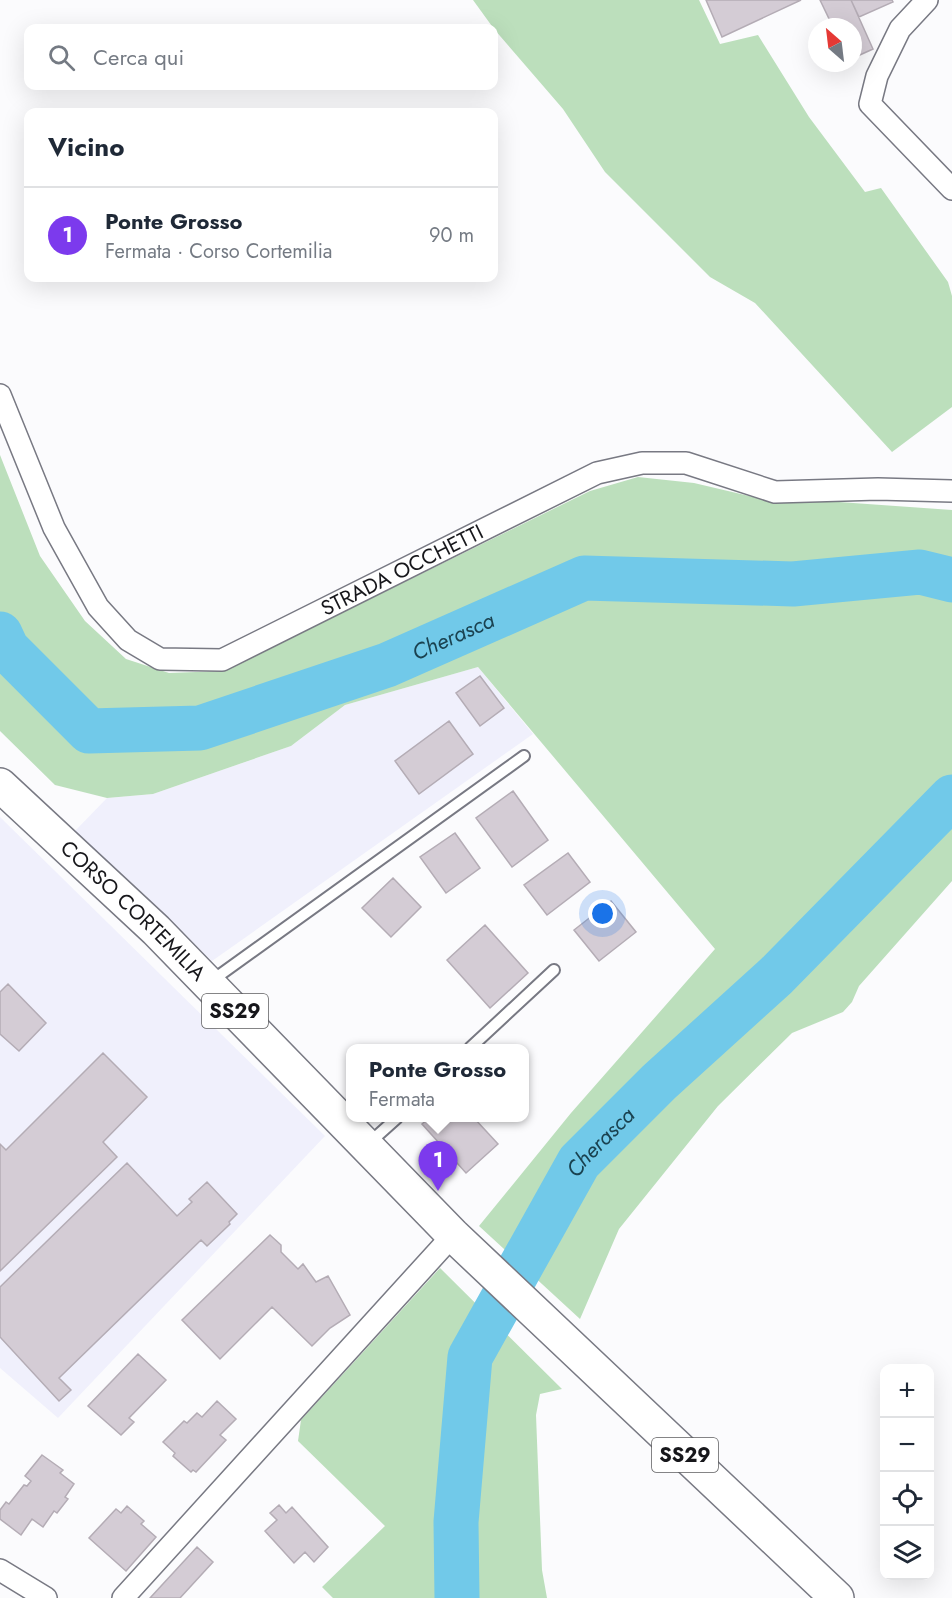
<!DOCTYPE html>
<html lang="it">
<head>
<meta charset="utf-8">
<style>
	:root { --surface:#fff; --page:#f6f6f7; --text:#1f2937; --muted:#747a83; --line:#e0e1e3; --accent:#7c3aed }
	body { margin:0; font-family:Jost,sans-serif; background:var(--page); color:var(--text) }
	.controls { position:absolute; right:18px; bottom:18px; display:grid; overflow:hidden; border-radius:12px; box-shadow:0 6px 24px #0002 }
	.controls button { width:54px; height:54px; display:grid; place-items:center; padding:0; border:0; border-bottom:2px solid var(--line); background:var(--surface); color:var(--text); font:30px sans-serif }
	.compass { position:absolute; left:808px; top:18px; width:54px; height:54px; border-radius:50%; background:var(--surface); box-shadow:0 6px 24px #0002; rotate:332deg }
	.you { position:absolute; left:603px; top:914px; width:21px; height:21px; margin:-15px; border:4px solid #fff; border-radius:50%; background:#1a73e8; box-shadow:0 0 0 9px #1a73e833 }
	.badge { display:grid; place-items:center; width:39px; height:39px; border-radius:50%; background:var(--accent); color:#fff; font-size:20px; font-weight:700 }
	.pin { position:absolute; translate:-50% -50px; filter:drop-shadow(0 2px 3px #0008) }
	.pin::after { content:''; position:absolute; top:32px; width:21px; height:18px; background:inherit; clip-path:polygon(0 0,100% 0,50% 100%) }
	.popup { position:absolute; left:346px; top:1044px; width:183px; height:78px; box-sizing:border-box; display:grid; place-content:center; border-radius:12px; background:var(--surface); filter:drop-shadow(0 2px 4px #0005); font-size:20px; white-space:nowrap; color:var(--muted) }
	.popup b { font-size:22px; color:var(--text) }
	.popup::after { content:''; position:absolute; left:50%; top:100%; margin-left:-12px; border:12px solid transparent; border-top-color:var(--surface) }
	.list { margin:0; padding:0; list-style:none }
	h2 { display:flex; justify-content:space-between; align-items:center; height:78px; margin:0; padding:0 24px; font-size:26px }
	h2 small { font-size:20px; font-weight:400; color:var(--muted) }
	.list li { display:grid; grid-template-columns:39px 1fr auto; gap:18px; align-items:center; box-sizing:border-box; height:96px; padding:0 24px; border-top:2px solid var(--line) }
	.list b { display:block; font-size:22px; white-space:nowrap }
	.list p { margin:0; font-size:20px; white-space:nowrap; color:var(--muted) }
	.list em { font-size:20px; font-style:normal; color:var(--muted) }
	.icon { flex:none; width:33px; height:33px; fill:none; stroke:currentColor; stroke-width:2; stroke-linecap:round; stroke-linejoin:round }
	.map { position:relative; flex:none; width:952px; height:1598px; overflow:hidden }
	.search { position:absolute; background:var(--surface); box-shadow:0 6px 24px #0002; left:24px; top:24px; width:474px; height:66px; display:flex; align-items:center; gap:15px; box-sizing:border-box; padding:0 21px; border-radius:12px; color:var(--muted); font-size:22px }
	.panel { position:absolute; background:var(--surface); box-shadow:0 6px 24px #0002; left:24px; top:108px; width:474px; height:174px; border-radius:12px }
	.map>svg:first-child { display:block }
	.built { fill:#f0f0fc }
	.green { fill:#bcdfbc }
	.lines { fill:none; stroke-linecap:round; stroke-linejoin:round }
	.river { stroke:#71c9e9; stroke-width:45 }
	.building { fill:#d4ccd5; stroke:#b4acb5; stroke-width:1.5 }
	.service-casing { stroke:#787983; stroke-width:14 }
	.minor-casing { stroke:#787983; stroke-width:24 }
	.primary-casing { stroke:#787983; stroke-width:36 }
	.service { stroke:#fff; stroke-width:10 }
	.minor { stroke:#fff; stroke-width:21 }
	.primary { stroke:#fff; stroke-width:33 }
	.labels { text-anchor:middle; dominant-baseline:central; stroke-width:4.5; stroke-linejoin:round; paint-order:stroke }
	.shield { fill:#fff; stroke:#5d5d5f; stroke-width:1.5 }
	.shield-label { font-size:20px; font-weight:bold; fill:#17171b }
	.street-label { font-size:21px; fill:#17171b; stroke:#fff }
	.water-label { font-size:22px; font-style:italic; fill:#1a4250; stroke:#fff }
</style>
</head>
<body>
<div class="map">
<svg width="952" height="1598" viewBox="0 0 952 1598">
	<rect width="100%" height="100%" fill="#fbfbfd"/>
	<!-- built -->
	<path class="built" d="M 478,667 L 533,734 L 212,961 L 74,832 L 107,798 L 153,794 L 291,746 L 345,705 Z
		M 0,817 L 325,1136 L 58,1418 L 0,1368 Z"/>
	<!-- green -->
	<path class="green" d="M 473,0 L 699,0 L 720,44 L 758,35 L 809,117 L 865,192 L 881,188 L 948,282 L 952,296 L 952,407 L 892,452 L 755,303 L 710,277 L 605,172 L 563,109 L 494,29 Z
		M 0,455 L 40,556 L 85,621 L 126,659 L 169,673 L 223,671 L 590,491 L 638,477 L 694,483 L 775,502 L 825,501 L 952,510 L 952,881 L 859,986 L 852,1002 L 843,1012 L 792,1033 L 718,1106 L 619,1229 L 580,1319 L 479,1226 L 571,1113 L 715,949 L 478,667 L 345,705 L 291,746 L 153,794 L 107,798 L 55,785 L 0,731 Z
		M 440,1268 L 562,1389 L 540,1394 L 536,1415 L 542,1570 L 547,1598 L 333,1598 L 322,1587 L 385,1526 L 298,1441 L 301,1420 Z"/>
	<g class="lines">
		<!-- river -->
		<g class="river">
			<path id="s1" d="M 0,634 L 7,649 L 89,731 L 200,728 L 387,665 L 584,578 L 793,584 L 920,572 L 952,580"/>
			<path id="s2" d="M 457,1598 L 456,1522 L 470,1357 L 579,1162 L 659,1082 L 776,976 L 952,797"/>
		</g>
	</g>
	<!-- building -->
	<path class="building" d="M 706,0 L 801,0 L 722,37 Z
		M 820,0 L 851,0 L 873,49 L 853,58 L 853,27 L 833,27 Z
		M 851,0 L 892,0 L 893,2 L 859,17 Z
		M 480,676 L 504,708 L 480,726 L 456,693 Z
		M 449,721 L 473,754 L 419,794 L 395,761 Z
		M 513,791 L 548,840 L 512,867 L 476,818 Z
		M 455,833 L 480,868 L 446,893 L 420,857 Z
		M 568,853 L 590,882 L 547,915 L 524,885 Z
		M 393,878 L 421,907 L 391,937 L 362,908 Z
		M 611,901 L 636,932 L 599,961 L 574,930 Z
		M 485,925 L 528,973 L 490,1008 L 447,960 Z
		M 8,984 L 46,1023 L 19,1051 L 0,1034 L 0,992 Z
		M 103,1053 L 147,1097 L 103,1142 L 117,1157 L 0,1271 L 0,1144 L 6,1150 Z
		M 429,1118 L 474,1118 L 498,1144 L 466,1173 L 422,1124 Z
		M 127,1163 L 177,1216 L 192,1202 L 189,1199 L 207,1182 L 237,1214 L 229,1222 L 230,1224 L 207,1246 L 201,1240 L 59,1378 L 71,1390 L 59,1401 L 0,1337 L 0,1287 Z
		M 270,1235 L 281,1245 L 281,1252 L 298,1269 L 303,1264 L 316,1282 L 328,1276 L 350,1315 L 330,1328 L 312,1346 L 272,1307 L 220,1359 L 182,1320 Z
		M 138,1354 L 166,1380 L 129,1418 L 134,1422 L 121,1435 L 88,1406 Z
		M 217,1401 L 236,1419 L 220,1435 L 226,1440 L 196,1472 L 193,1470 L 191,1472 L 173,1456 L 175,1453 L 163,1442 L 184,1421 L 187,1423 L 197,1413 L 202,1417 Z
		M 42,1455 L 63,1470 L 60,1473 L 74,1484 L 65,1497 L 68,1499 L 57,1513 L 54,1511 L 43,1527 L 32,1519 L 21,1535 L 0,1519 L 0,1510 L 6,1502 L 9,1504 L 24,1485 L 27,1486 L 31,1481 L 25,1476 Z
		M 279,1505 L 286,1513 L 292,1507 L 328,1547 L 314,1562 L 305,1552 L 294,1563 L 265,1531 L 277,1520 L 270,1513 Z
		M 127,1506 L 144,1521 L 141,1524 L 156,1537 L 126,1571 L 89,1538 L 116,1509 L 121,1513 Z
		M 197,1547 L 213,1562 L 180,1598 L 150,1598 Z"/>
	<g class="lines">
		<!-- service casing -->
		<g class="service-casing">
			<path id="service" d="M 210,982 L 524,756
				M 470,1048 L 554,970
				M 368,1144 L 397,1118"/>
		</g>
		<!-- minor casing -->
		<g class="minor-casing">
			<g id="minor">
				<path d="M 927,0 L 900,29 L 877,76 L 870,104 L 952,189"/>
				<path id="s3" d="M 0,395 L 54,528 L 98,607 L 128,640 L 160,659 L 222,660 L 597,473 L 642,463 L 686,463 L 775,492 L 878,489 L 952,491"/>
				<path d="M 0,1570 L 46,1598"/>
				<path d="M 123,1598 L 453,1235"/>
			</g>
		</g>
		<!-- primary casing -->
		<g class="primary-casing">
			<g id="primary">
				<path id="s4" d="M 0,785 L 156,930 L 453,1235 L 837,1598"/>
			</g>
		</g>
		<!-- service -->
		<use href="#service" class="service"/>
		<!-- minor -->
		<use href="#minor" class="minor"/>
		<!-- primary -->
		<use href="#primary" class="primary"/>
	</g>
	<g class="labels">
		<!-- shield labels -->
		<g class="shield">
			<rect x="202" y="994" width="66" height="34" rx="4.5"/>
			<rect x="652" y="1438" width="66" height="34" rx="4.5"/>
		</g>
		<g class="shield-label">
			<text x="235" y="1011">SS29</text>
			<text x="685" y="1455">SS29</text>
		</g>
		<!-- street labels -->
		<g class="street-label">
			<text stroke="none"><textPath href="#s3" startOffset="579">STRADA OCCHETTI</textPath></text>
			<text stroke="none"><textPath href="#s4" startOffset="183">CORSO CORTEMILIA</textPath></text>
		</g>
		<!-- water labels -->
		<g class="water-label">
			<text stroke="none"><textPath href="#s1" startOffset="513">Cherasca</textPath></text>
			<text stroke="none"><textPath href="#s2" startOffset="494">Cherasca</textPath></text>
		</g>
	</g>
</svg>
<div class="controls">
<button>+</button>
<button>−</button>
<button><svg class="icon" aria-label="locate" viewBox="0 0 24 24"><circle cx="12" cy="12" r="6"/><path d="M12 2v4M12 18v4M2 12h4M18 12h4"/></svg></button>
<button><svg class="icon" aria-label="layers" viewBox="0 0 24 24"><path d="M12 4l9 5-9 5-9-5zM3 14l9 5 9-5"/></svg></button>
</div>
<svg class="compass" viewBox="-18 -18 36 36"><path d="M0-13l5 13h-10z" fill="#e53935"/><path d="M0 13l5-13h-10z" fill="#747a83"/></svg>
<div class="you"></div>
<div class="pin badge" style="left:438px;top:1191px">1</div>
<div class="popup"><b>Ponte Grosso</b>Fermata</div>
<div class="search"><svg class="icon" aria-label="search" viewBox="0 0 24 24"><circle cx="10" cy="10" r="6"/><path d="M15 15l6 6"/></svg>Cerca qui</div>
<section class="panel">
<h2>Vicino<small></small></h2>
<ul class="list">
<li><span class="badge">1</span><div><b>Ponte Grosso</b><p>Fermata · Corso Cortemilia</p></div><em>90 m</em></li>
</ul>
</section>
</div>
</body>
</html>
